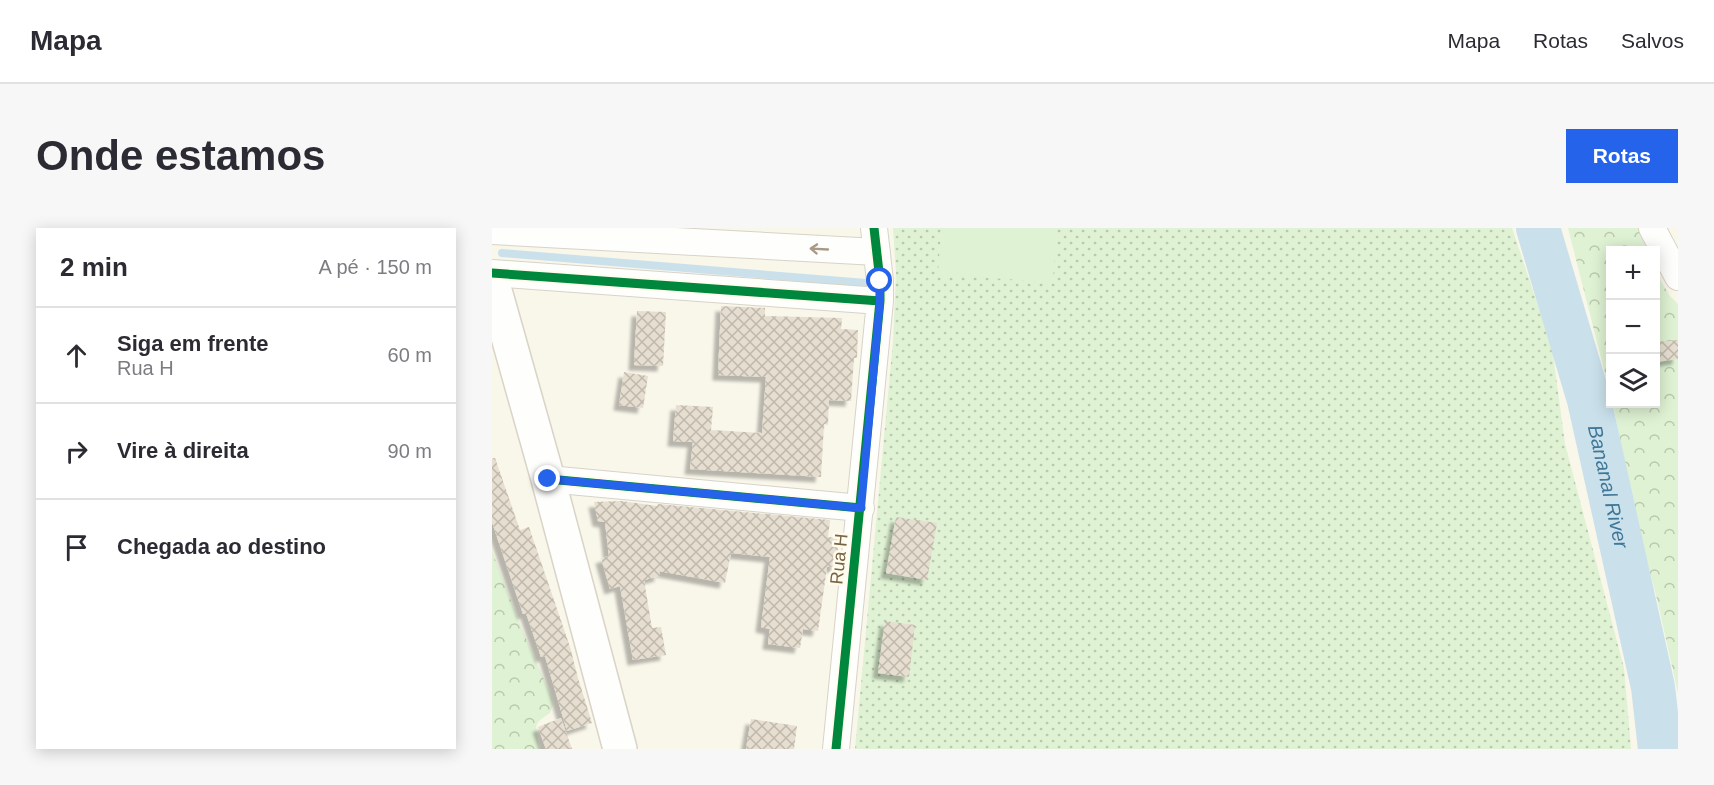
<!DOCTYPE html>
<html lang="pt">
<head>
<meta charset="utf-8">
<style>
	:root { --surface:#fff; --page:#f7f7f7; --text:#2b2b33; --muted:#7c7c81; --line:#e1e1e2; --accent:#2563eb }
	body { margin:0; font-family:Arial,sans-serif; background:var(--page); color:var(--text) }
	.controls { position:absolute; right:18px; top:18px; display:grid; overflow:hidden; border-radius:0px; box-shadow:0 3px 15px #0003 }
	.controls button { width:54px; height:54px; display:grid; place-items:center; padding:0; border:0; border-bottom:2px solid var(--line); background:var(--surface); color:var(--text); font:30px sans-serif }
	.stop { position:absolute; width:18px; height:18px; margin:-14px; border:4px solid #2563eb; border-radius:50%; background:#fff }
	.stop.end { background:#2563eb; border-color:#fff; box-shadow:0 2px 6px #0008 }
	.list { margin:0; padding:0; list-style:none }
	h2 { display:flex; justify-content:space-between; align-items:center; height:78px; margin:0; padding:0 24px; font-size:26px }
	h2 small { font-size:20px; font-weight:400; color:var(--muted) }
	.list li { display:grid; grid-template-columns:39px 1fr auto; gap:18px; align-items:center; box-sizing:border-box; height:96px; padding:0 24px; border-top:2px solid var(--line) }
	.list b { display:block; font-size:22px; white-space:nowrap }
	.list p { margin:0; font-size:20px; white-space:nowrap; color:var(--muted) }
	.list em { font-size:20px; font-style:normal; color:var(--muted) }
	.icon { flex:none; width:33px; height:33px; fill:none; stroke:currentColor; stroke-width:2; stroke-linecap:round; stroke-linejoin:round }
	.map { position:relative; flex:none; width:1186px; height:521px; overflow:hidden; border-radius:0px }
	header { display:flex; align-items:center; gap:36px; box-sizing:border-box; height:84px; padding:0 30px; background:var(--surface); border-bottom:2px solid var(--line) }
	header strong { font-size:28px }
	nav { display:flex; gap:33px; margin-inline-start:auto; font-size:21px }
	.intro { display:flex; align-items:center; justify-content:space-between; box-sizing:border-box; height:144px; padding:0 36px }
	h1 { margin:0; font-size:42px }
	.button { padding:15px 27px; border-radius:0px; background:var(--accent); color:#fff; font-size:21px; font-weight:700 }
	main { display:flex; gap:36px; padding:0 36px }
	aside { flex:1; background:var(--surface); border-radius:0px; box-shadow:0 3px 15px #0003 }
	.map>svg:first-child { display:block }
	.green { fill:url(#green-dots) }
	.forest { fill:url(#forest-crowns) }
	.pitch { fill:#dff2d3 }
	.lines { fill:none; stroke-linecap:round; stroke-linejoin:round }
	.stream { stroke:#cae1eb; stroke-width:8 }
	.river { stroke:#cae1eb; stroke-width:44 }
	.building { fill:url(#building-cross-hatch); filter:url(#shadow) }
	.minor-casing { stroke:#d8d3c8; stroke-width:28 }
	.secondary-casing { stroke:#d9d3c8; stroke-width:36 }
	.minor { stroke:#fefefc; stroke-width:26 }
	.secondary { stroke:#fefefc; stroke-width:33 }
	.cycleway-casing { stroke:#fffced; stroke-width:13 }
	.cycleway { stroke:#00873e; stroke-width:9 }
	.oneway { stroke:#a89a86 }
	.route { stroke:#2563eb; stroke-width:8 }
	.labels { text-anchor:middle; dominant-baseline:central; stroke-width:5; stroke-linejoin:round; paint-order:stroke }
	.street-label { font-size:18px; fill:#7a6446; stroke:#fffced }
	.water-label { font-size:20px; font-style:italic; fill:#407798; stroke:#fffced }
</style>
</head>
<body>
<header>
<strong>Mapa</strong>
<nav><a>Mapa</a><a>Rotas</a><a>Salvos</a></nav>
</header>
<div class="intro"><h1>Onde estamos</h1><a class="button">Rotas</a></div>
<main>
<aside>
<h2>2 min<small>A pé · 150 m</small></h2>
<ul class="list">
<li><svg class="icon" aria-label="ahead" viewBox="0 0 24 24"><path d="M12 20V5M6 11l6-6 6 6"/></svg><div><b>Siga em frente</b><p>Rua H</p></div><em>60 m</em></li>
<li><svg class="icon" aria-label="right" viewBox="0 0 24 24"><path d="M7 20v-9h11M14 6l5 5-5 5"/></svg><div><b>Vire à direita</b></div><em>90 m</em></li>
<li><svg class="icon" aria-label="arrive" viewBox="0 0 24 24"><path d="M6 21V4h12l-3 4 3 4H6"/></svg><div><b>Chegada ao destino</b></div></li>
</ul>
</aside>
<div class="map">
<svg width="1186" height="521" viewBox="0 0 1186 521">
	<defs>
		<pattern id="green-dots" width="8" height="8" patternUnits="userSpaceOnUse" patternTransform="scale(1.5)"><rect width="8" height="8" fill="#dff2d3"/><path d="M2 2h.1M6 6h.1" fill="none" stroke="#bac8ad" stroke-width="1.8" stroke-linecap="round"/></pattern>
		<pattern id="forest-crowns" width="20" height="18" patternUnits="userSpaceOnUse" patternTransform="scale(1.5)"><rect width="20" height="18" fill="#dff2d3"/><path d="M2 6a3 3 0 1 1 6 0M12 15a3 3 0 1 1 6 0" fill="none" stroke="#bac8ad"/></pattern>
		<pattern id="building-cross-hatch" width="8" height="8" patternUnits="userSpaceOnUse" patternTransform="scale(1.5)"><rect width="8" height="8" fill="#e6dfd1"/><path d="M0 0l8 8M0 8l8-8" fill="none" stroke="#bfb8ab"/></pattern>
		<filter id="shadow"><feDropShadow dx="-5.5" dy="5.5" stdDeviation="1.5" flood-color="#0004"/></filter>
	</defs>
	<rect width="100%" height="100%" fill="#f9f6ea"/>
	<!-- green -->
	<path class="green" d="M 401,0 L 1020,0 L 1060,119 L 1073,216 L 1132,440 L 1139,521 L 363,521 L 401,113 L 404,44 Z"/>
	<!-- forest -->
	<path class="forest" d="M 1076,0 L 1149,0 L 1155,22 L 1118,22 L 1118,165 Z
		M 1164,45 L 1178,68 L 1186,76 L 1186,465 L 1165,371 L 1143,288 L 1121,176 L 1164,176 Z
		M 0,323 L 29,399 L 60,470 L 61,477 L 58,485 C 37,498 46,498 47,521 L 0,521 Z"/>
	<!-- pitch -->
	<path class="pitch" d="M 449,0 L 564,0 L 561,54 L 446,47 Z"/>
	<g class="lines">
		<!-- stream -->
		<path class="stream" d="M 10,25 L 386,56"/>
		<!-- river -->
		<path class="river" id="s1" d="M 1046,0 L 1097,172 L 1161,459 L 1168,521"/>
	</g>
	<!-- building -->
	<path class="building" d="M 229,78 L 273,80 L 273,88 L 350,90 L 349,101 L 366,102 L 365,130 L 362,130 L 359,173 L 337,172 L 336,197 L 332,196 L 329,249 L 198,241 L 201,214 L 181,213 L 184,177 L 221,179 L 219,202 L 270,205 L 274,149 L 226,147 Z
		M 145,83 L 174,84 L 171,138 L 142,137 Z
		M 1186,112 L 1186,131 L 1164,134 L 1164,114 Z
		M 132,144 L 156,148 L 151,180 L 127,177 Z
		M 0,230 L 3,230 L 28,302 L 37,299 L 78,419 L 86,450 L 100,495 L 75,503 L 53,428 L 49,429 L 34,385 L 31,386 L 0,294 Z
		M 129,273 L 165,278 L 166,276 L 338,292 L 336,309 L 347,310 L 344,339 L 335,339 L 326,403 L 311,401 L 308,420 L 276,416 L 278,401 L 269,399 L 278,329 L 239,325 L 233,355 L 167,343 L 168,348 L 152,352 L 160,400 L 169,399 L 174,427 L 141,432 L 128,358 L 118,361 L 109,330 L 117,328 L 113,294 L 106,293 L 102,274 Z
		M 404,289 L 445,295 L 435,352 L 394,345 Z
		M 393,393 L 423,397 L 417,449 L 386,445 Z
		M 69,490 L 80,521 L 54,521 L 46,499 Z
		M 259,491 L 305,498 L 302,521 L 254,521 Z"/>
	<g class="lines">
		<!-- minor casing -->
		<g class="minor-casing">
			<path id="minor" d="M 1160,0 L 1186,49
				M 0,3 L 385,24
				M 0,45 L 388,73
				M 56,251 L 369,280
				M 344,521 L 388,73 L 388,53 L 382,0"/>
		</g>
		<!-- secondary casing -->
		<g class="secondary-casing">
			<path id="secondary" d="M 0,52 L 56,251 L 128,521"/>
		</g>
		<!-- minor -->
		<use href="#minor" class="minor"/>
		<!-- secondary -->
		<use href="#secondary" class="secondary"/>
		<!-- cycleway casing -->
		<g class="cycleway-casing">
			<path id="cycleway" d="M 0,45 L 388,73
				M 56,251 L 369,280
				M 344,521 L 388,73 L 388,53 L 382,0"/>
		</g>
		<!-- cycleway -->
		<use href="#cycleway" class="cycleway"/>
	</g>
	<!-- one-way arrows -->
	<defs><path id="oneway-shaft" d="M-6 0H5M1.5-3L5.5 0L1.5 3" fill="none" stroke-width="1.6" stroke-linecap="round" stroke-linejoin="round" transform="scale(1.5)"/></defs>
	<use class="oneway" href="#oneway-shaft" transform="translate(327 21) rotate(-177)"/>
	<g class="lines">
		<!-- route -->
		<path class="route" d="M 56,251 L 369,280 L 388,73 L 388,53"/>
	</g>
	<g class="labels">
		<!-- street labels -->
		<g class="street-label">
			<text transform="translate(347 331) rotate(-84)">Rua H</text>
		</g>
		<!-- water labels -->
		<g class="water-label">
			<text stroke="none"><textPath href="#s1" startOffset="268">Bananal River</textPath></text>
		</g>
	</g>
</svg>
<div class="controls">
<button>+</button>
<button>−</button>
<button><svg class="icon" aria-label="layers" viewBox="0 0 24 24"><path d="M12 4l9 5-9 5-9-5zM3 14l9 5 9-5"/></svg></button>
</div>
<div class="stop" style="left:388px;top:53px"></div>
<div class="stop end" style="left:56px;top:251px"></div>
</div>
</main>
</body>
</html>
